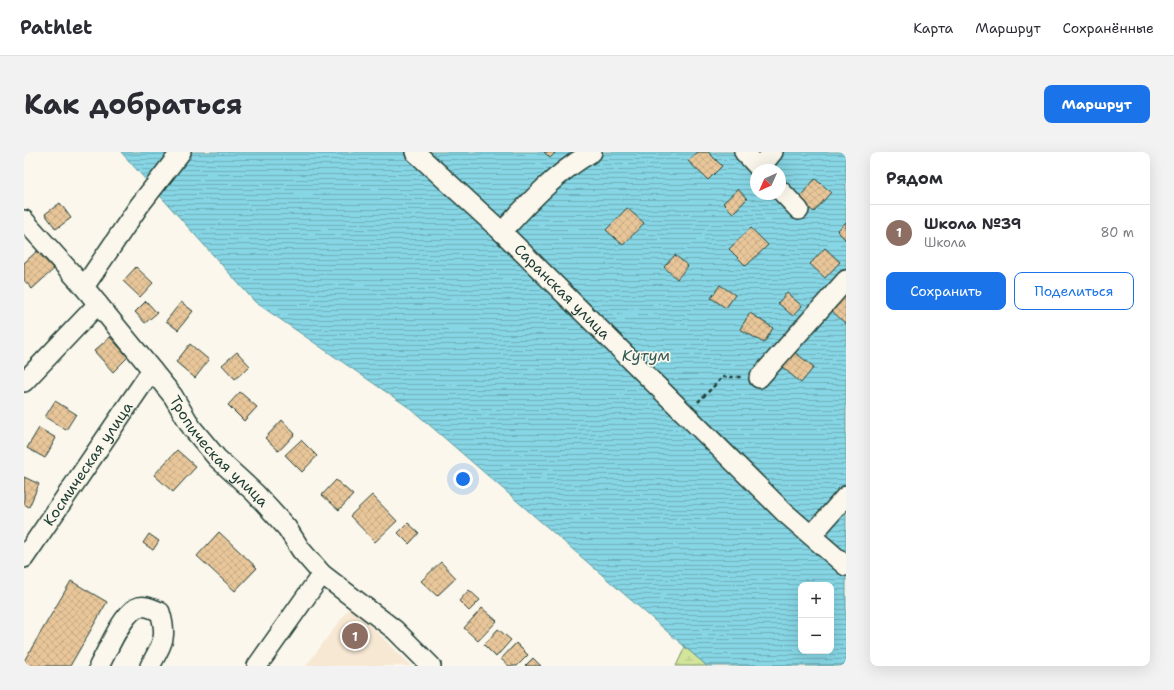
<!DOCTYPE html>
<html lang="ru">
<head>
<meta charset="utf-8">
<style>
	:root { --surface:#fff; --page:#f2f2f3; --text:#2b2b33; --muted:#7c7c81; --line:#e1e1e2; --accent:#1a73e8 }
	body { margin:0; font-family:"Shantell Sans",sans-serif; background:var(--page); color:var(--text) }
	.controls { position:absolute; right:12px; bottom:12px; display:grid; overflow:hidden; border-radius:8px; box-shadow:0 4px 16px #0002 }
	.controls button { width:36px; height:36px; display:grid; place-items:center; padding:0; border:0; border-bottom:1px solid var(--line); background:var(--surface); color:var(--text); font:20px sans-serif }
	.compass { position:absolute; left:726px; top:12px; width:36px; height:36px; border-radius:50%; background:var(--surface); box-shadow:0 4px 16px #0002; rotate:225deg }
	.you { position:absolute; left:439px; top:327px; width:14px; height:14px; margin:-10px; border:3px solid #fff; border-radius:50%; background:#1a73e8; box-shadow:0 0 0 6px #1a73e833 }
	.badge { display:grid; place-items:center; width:26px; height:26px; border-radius:50%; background:var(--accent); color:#fff; font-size:13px; font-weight:700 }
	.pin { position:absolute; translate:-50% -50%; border:2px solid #fff; box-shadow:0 1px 4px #0006 }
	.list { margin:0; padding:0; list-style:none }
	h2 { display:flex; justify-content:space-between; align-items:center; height:52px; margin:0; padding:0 16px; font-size:17px }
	h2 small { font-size:13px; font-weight:400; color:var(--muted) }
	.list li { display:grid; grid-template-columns:26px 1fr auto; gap:12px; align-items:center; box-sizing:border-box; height:56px; padding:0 16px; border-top:1px solid var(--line) }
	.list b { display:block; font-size:15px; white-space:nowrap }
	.list p { margin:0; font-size:13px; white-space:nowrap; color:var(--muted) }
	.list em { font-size:13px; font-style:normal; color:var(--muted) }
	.actions { display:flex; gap:8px; padding:12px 16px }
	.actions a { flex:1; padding:9px 0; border:1px solid var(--accent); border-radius:8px; text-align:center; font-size:14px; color:var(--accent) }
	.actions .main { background:var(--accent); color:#fff }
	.map { position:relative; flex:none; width:822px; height:514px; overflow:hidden; border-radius:8px }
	header { display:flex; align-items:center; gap:24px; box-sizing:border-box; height:56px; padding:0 20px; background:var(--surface); border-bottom:1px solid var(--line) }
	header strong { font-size:19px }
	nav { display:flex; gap:22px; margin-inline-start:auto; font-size:14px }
	.intro { display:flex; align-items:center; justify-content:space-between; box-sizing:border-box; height:96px; padding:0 24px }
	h1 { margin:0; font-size:28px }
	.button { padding:10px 18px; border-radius:8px; background:var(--accent); color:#fff; font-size:14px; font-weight:700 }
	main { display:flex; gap:24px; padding:0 24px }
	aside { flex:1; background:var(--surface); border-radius:8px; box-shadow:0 4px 16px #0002 }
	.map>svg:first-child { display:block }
	.built { fill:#f6e8d3 }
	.wetland { fill:url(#wetland-marsh); stroke:#789167 }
	.water { fill:url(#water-rules); stroke:#5d999e; fill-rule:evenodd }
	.building { fill:url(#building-cross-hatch); stroke:#1f3d34 }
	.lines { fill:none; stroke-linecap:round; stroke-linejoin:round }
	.minor-casing { stroke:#1f3d34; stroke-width:22 }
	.path { stroke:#1f3d34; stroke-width:2.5; stroke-dasharray:4 3; stroke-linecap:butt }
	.minor { stroke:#fbf7ec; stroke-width:19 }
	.labels { text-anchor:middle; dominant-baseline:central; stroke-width:3.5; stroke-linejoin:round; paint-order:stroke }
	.street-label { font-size:15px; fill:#1f3d34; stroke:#fbf7ec }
	.water-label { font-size:16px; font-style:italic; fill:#345c57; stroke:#fbf7ec }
</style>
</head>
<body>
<header>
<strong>Pathlet</strong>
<nav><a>Карта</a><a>Маршрут</a><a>Сохранённые</a></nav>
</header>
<div class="intro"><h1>Как добраться</h1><a class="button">Маршрут</a></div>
<main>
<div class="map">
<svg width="822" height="514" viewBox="0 0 822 514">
	<defs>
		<pattern id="wetland-marsh" width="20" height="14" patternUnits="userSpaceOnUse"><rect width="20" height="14" fill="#d2e59a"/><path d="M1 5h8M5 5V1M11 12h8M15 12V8" fill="none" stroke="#b4c585"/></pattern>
		<pattern id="water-rules" width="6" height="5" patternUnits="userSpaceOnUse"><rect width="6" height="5" fill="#87d6e5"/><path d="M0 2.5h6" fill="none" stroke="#6eafba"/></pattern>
		<pattern id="building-cross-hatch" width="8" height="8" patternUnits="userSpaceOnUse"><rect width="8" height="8" fill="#e9c69a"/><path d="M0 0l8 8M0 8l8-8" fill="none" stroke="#c7ab85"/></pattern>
	</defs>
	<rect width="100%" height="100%" fill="#fbf7ec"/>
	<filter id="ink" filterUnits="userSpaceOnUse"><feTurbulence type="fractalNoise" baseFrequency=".025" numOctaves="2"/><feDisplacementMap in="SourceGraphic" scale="8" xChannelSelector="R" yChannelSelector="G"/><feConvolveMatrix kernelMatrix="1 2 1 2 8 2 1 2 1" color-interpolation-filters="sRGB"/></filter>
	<g filter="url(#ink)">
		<!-- built -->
		<path class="built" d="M 327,454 L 387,514 L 282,514 Z"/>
		<!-- wetland -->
		<path class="wetland" d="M 661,495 L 683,514 L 652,514 Z"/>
		<!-- water -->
		<path class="water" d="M 97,0 L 822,0 L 822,514 L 683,514 L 387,257 L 231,150 ZM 732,18 L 756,18 L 756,42 L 732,42 ZM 777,433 L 807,433 L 807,499 L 777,499 Z"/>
		<!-- building -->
		<path class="building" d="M 520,0 L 532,0 L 526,6 Z
			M 674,0 L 684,0 L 698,14 L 684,28 L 664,9 Z
			M 791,27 L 807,40 L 790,60 L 774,47 Z
			M 714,37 L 723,47 L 709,61 L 699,51 Z
			M 36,51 L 47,66 L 32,77 L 21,62 Z
			M 603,56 L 620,71 L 599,93 L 582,78 Z
			M 822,70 L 822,88 L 813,79 Z
			M 727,76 L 744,93 L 722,114 L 705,97 Z
			M 801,96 L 816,110 L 801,126 L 786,112 Z
			M 13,99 L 30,117 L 8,137 L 0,128 L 0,111 Z
			M 651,103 L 664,114 L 653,127 L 640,115 Z
			M 112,115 L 129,131 L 116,145 L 99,129 Z
			M 696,133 L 711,143 L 702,156 L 687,146 Z
			M 763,141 L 778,154 L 769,164 L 754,151 Z
			M 822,142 L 822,172 L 807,158 Z
			M 122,149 L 133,161 L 121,171 L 111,160 Z
			M 157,150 L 169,159 L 154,178 L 142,169 Z
			M 726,161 L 749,176 L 740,191 L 716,177 Z
			M 86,185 L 104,205 L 89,220 L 70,199 Z
			M 166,192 L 185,208 L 171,226 L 152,210 Z
			M 769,199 L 790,215 L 777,231 L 757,214 Z
			M 213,200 L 226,214 L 211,227 L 198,213 Z
			M 216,240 L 233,255 L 220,269 L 204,253 Z
			M 31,249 L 52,262 L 42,278 L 21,265 Z
			M 258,268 L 271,282 L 255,299 L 241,286 Z
			M 15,276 L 32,286 L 21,306 L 3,296 Z
			M 277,288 L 293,304 L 278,320 L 261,303 Z
			M 153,298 L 172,315 L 149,340 L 130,323 Z
			M 0,325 L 15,332 L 5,355 L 0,352 Z
			M 312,328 L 329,343 L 315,358 L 298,343 Z
			M 348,343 L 373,369 L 351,390 L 326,364 Z
			M 384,371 L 395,381 L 385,392 L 374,381 Z
			M 195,380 L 233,416 L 211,439 L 173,404 Z
			M 125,382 L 135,389 L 129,398 L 119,391 Z
			M 417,410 L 432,426 L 413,444 L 397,429 Z
			M 47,429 L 83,450 L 46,514 L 0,514 L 0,509 Z
			M 445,438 L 456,448 L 445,459 L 435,449 Z
			M 458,456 L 473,469 L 454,489 L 440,476 Z
			M 474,477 L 487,488 L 472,505 L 460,493 Z
			M 492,491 L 504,503 L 493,514 L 485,514 L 477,507 Z
			M 509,506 L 517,514 L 501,514 Z"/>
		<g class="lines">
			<!-- minor casing -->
			<g class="minor-casing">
				<g id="minor">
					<path id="s1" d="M 391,0 L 478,80 L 760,360 L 822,414"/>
					<path d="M 720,0 L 737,18"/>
					<path d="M 735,17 L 749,0"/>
					<path d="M 756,38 L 775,58"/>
					<path id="s2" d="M 0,68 L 60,135 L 128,218 L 149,244 L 168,276 L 193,306 L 231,341 L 263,376 L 277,398 L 298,422 L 371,478 L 407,514"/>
					<path d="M 478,80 C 506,49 532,21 568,0"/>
					<path d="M 60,135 L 115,54 L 157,0"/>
					<path d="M 735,226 L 822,128"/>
					<path d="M 0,230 L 74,152"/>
					<path d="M 788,383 L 822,344"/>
					<path id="s3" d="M 0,406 L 128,218"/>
					<path d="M 75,514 C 84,498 97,465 112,456 C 120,452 129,457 136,460 C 144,486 138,492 126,514"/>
					<path d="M 233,514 L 298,422"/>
				</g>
			</g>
			<!-- path -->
			<path class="path" d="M 674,250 L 699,225 L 719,225"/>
			<!-- minor -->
			<use href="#minor" class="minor"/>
		</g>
	</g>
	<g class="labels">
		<!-- street labels -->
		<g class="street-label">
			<text stroke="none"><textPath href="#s1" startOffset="203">Саранская улица</textPath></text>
			<text stroke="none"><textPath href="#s2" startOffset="303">Тропическая улица</textPath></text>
			<text stroke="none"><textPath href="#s3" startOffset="114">Космическая улица</textPath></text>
		</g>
		<!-- water labels -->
		<g class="water-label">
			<text x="622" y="203">Кутум</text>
		</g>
	</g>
</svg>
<div class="controls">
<button>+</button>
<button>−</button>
</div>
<svg class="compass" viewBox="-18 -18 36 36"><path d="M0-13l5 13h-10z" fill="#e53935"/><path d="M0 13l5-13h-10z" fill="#7c7c81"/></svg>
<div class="you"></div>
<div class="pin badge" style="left:331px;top:484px;background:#8d6e63">1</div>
</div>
<aside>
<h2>Рядом<small></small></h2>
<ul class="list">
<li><span class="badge" style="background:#8d6e63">1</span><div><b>Школа №39</b><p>Школа</p></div><em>80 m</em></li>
</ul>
<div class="actions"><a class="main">Сохранить</a><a>Поделиться</a></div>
</aside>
</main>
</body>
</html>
